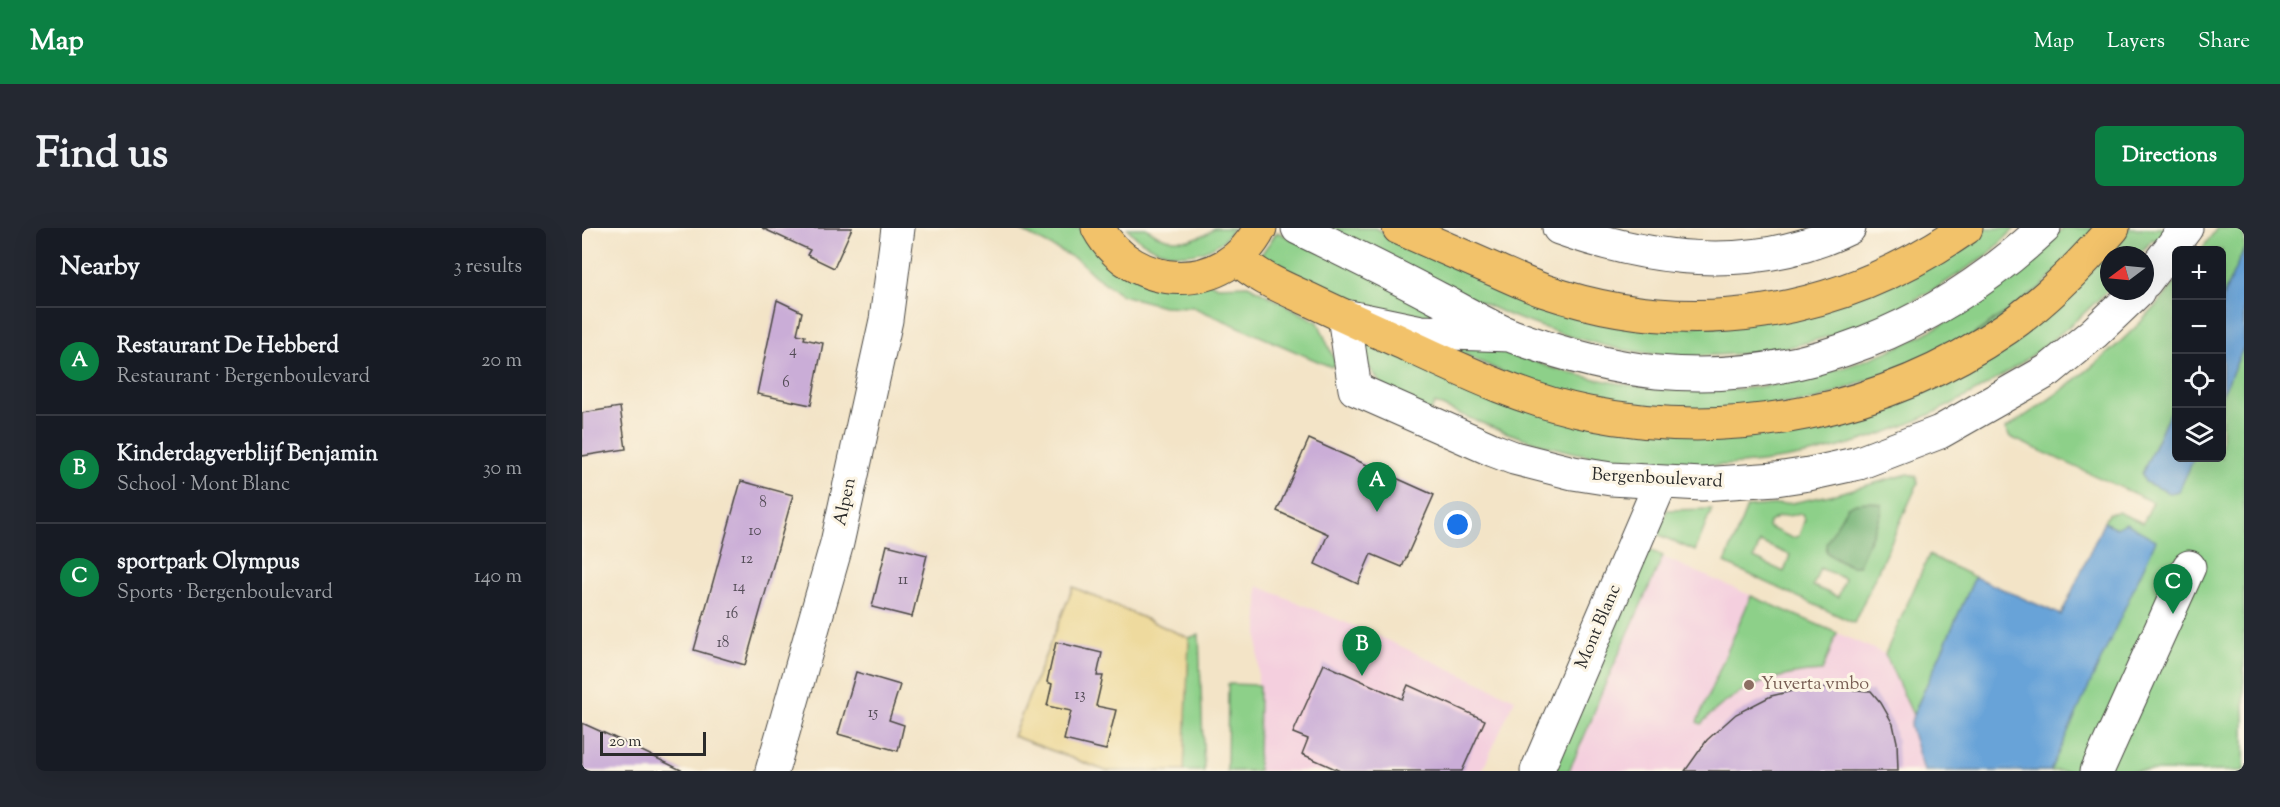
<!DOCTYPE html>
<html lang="en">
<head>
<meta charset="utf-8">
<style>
	:root { --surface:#171b24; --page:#242831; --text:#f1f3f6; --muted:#9ea1a6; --line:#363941; --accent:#0b8043 }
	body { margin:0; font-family:"Sorts Mill Goudy",serif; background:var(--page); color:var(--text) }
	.controls { position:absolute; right:18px; top:18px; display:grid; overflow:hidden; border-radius:9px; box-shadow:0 6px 24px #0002 }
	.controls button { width:54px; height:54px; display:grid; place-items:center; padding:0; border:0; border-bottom:2px solid var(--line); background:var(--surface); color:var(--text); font:30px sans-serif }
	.compass { position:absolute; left:1518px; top:18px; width:54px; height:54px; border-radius:50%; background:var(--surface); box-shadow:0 6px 24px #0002; rotate:254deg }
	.scale { position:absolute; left:18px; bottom:15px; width:106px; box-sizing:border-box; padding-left:6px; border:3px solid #2b2b2b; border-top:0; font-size:16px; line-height:21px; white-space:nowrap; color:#2b2b2b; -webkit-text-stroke:4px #fcf5e5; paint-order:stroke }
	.you { position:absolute; left:876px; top:297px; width:21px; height:21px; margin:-15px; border:4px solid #fff; border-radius:50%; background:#1a73e8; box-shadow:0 0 0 9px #1a73e833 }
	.badge { display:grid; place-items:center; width:39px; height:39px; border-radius:50%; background:var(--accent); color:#fff; font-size:20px; font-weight:700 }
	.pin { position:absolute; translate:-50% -50px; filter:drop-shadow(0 2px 3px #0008) }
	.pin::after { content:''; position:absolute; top:32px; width:21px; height:18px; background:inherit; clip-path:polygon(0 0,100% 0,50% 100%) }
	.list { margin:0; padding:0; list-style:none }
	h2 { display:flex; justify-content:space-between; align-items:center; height:78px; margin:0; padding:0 24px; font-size:26px }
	h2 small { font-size:20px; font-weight:400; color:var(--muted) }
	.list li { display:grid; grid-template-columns:39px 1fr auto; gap:18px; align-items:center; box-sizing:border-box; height:108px; padding:0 24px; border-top:2px solid var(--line) }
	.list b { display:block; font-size:22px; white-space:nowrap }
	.list p { margin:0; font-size:20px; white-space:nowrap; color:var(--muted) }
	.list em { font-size:20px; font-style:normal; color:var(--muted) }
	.icon { flex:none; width:33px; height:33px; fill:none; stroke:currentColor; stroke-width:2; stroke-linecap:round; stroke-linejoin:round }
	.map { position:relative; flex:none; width:1662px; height:543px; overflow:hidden; border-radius:9px }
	header { display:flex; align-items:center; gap:36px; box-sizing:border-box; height:84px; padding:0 30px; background:var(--accent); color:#fff }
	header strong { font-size:28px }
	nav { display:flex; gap:33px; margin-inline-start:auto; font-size:21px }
	.intro { display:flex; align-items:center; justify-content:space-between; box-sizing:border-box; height:144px; padding:0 36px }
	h1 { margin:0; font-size:42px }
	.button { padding:15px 27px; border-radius:9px; background:var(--accent); color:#fff; font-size:21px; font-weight:700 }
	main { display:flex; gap:36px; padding:0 36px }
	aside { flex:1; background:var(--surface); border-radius:9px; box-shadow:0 6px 24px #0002 }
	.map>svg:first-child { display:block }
	.built { fill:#f4cfde }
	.green { fill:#8dd089; stroke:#5c7e5a; stroke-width:1.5; fill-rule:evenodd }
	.forest { fill:#72b275; stroke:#4e6e50; stroke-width:1.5 }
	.sand { fill:#eeda9e; stroke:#8c8264; stroke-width:1.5 }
	.water { fill:#68a3d8; stroke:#4a6782; stroke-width:1.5 }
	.building { fill:#caadd7 }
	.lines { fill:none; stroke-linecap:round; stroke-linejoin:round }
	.minor-casing { stroke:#494742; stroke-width:35 }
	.major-casing { stroke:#494742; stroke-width:35 }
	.minor { stroke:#fff; stroke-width:33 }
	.major { stroke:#f2c26a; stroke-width:33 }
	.education-dot { fill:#8d6e63; stroke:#fcf5e5; stroke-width:2 }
	.labels { text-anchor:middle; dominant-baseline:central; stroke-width:6; stroke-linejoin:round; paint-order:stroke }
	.number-label { font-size:15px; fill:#534c56 }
	.street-label { font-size:18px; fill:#2b2b2b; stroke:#fcf5e5 }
	.education-label { font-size:18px; fill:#785e54; stroke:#fcf5e5; text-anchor:start }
</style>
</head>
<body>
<header>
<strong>Map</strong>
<nav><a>Map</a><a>Layers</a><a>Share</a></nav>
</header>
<div class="intro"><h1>Find us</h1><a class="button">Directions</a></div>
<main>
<aside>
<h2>Nearby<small>3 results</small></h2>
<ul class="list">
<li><span class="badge">A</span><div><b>Restaurant De Hebberd</b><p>Restaurant · Bergenboulevard</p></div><em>20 m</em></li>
<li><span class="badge">B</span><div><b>Kinderdagverblijf Benjamin</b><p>School · Mont Blanc</p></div><em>30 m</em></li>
<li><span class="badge">C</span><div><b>sportpark Olympus</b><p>Sports · Bergenboulevard</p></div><em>140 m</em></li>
</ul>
</aside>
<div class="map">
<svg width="1662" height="543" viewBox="0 0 1662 543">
	<rect width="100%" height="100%" fill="#fcf5e5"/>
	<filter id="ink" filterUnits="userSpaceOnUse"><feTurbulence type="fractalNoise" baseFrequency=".0167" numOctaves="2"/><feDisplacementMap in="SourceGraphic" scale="12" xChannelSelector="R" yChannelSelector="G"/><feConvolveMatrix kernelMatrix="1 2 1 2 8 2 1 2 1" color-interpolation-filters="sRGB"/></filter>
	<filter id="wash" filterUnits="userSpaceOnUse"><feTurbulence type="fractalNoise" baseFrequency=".008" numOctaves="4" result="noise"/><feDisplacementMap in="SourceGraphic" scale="24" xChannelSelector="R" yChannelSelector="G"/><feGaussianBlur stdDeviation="1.35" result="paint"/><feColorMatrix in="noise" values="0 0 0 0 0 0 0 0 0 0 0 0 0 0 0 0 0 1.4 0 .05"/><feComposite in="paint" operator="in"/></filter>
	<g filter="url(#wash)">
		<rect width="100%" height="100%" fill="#f3e4c7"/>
		<!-- built -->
		<path class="built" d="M 1074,326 L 1303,426 L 1331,487 L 1328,499 L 1342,543 L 979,543 Z
			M 676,358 L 803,411 L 933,471 L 900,543 L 676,543 Z"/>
		<!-- green -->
		<path class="green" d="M 434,0 L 500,0 L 636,58 L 666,57 L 736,94 L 754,136 L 749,139 L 611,79 L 581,78 L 540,67 L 513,48 L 496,32 Z
			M 545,0 L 564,0 L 575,7 L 591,12 L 608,12 L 624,6 L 632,0 L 652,0 C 648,4 644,10 639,14 C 609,36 568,27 545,0 Z
			M 736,0 L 793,0 L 824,15 L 1111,99 L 1375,19 L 1402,0 L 1433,0 L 1407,26 L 1355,60 L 1304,87 L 1252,107 L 1212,118 L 1173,125 L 1093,129 L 1036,121 L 986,108 L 929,88 Z
			M 1481,0 L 1517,0 L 1460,58 L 1375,118 L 1231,173 L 1093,186 L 964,164 L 855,114 C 875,116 895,117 914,121 C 935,125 954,135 974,141 C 1002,149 1031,155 1059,159 C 1215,179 1376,115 1481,0 Z
			M 1546,0 L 1589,0 L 1580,17 L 1571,11 L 1557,27 L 1527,27 L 1527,61 C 1389,202 1188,268 994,225 C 944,214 899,196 853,175 L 848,184 L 803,161 L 786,138 L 779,110 L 959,184 L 1288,180 Z
			M 1635,0 L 1662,0 L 1662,21 L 1640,71 L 1640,22 L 1619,22 Z
			M 695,4 L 878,86 L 880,89 L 799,89 L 677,34 L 678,28 Z
			M 1594,54 L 1594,170 L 1560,246 L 1563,254 L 1577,260 L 1594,230 L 1640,230 L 1640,122 L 1662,73 L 1662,543 L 1448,543 L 1557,303 L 1544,295 L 1534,300 L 1522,294 L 1526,286 L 1536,284 L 1561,295 L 1571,274 L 1428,209 L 1423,201 C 1487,160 1547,114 1594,54 Z
			M 1326,246 L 1334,248 L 1336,255 L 1272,395 L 1143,335 L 1165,279 L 1210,275 L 1253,266 ZM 1289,274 L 1300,277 L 1300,284 L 1276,338 C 1266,340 1248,330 1243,321 L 1274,275 ZM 1220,286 L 1223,291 L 1217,308 L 1210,310 L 1186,299 L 1187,294 L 1196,289 ZM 1178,314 L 1208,327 L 1202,344 L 1172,330 ZM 1238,340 L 1263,351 L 1256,369 L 1231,358 Z
			M 1130,281 L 1113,323 L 1075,306 L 1085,282 Z
			M 1067,322 L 1081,328 L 1017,470 L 1011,488 L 987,543 L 967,543 Z
			M 1347,327 L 1393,349 L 1331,487 L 1303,426 Z
			M 1169,368 L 1255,405 L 1241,441 L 1240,443 C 1194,445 1151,461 1119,496 L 1115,494 Z
			M 617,406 L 622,543 L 602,543 L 607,410 Z
			M 646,456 L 677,457 L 676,543 L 645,543 Z"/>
		<!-- forest -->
		<path class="forest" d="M 1289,274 L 1300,277 L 1300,284 L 1276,338 L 1268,338 L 1245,325 L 1244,316 L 1265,279 L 1274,275 Z"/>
		<!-- sand -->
		<path class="sand" d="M 491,359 L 607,410 L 602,543 L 524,543 L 431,508 Z"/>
		<!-- water -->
		<path class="water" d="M 1662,21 L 1662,118 L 1640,168 L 1640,71 Z
			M 1594,170 L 1594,230 L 1612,230 L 1597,263 L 1588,265 L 1563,254 L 1560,246 Z
			M 1522,294 L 1534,300 L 1544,295 L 1574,312 L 1468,543 L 1342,543 L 1328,498 L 1331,487 L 1393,349 L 1479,387 Z"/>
		<g id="blocks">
			<!-- building -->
			<path class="building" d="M 180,0 L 270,0 L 252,40 L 225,27 L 228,22 Z
				M 195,72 L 220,84 L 215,106 L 223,108 L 222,111 L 241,115 L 229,177 L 175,166 Z
				M 38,179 L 44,221 L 0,228 L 0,185 Z
				M 727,211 L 852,267 L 820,339 L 789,326 L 776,356 L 733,336 L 746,306 L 695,283 Z
				M 159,253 L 211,267 L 163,437 L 112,422 Z
				M 305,317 L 345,327 L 330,389 L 290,379 Z
				M 474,414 L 520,425 L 515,448 L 521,448 L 514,478 L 534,482 L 524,522 L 482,512 L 489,483 L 465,478 L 470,456 L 465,454 Z
				M 742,436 L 820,471 L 826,457 L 903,492 L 880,543 L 758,543 L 720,526 L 726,511 L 711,505 Z
				M 274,444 L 318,457 L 307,492 L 322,497 L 316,523 L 256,506 Z
				M 1227,459 L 1289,463 L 1299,475 L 1311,496 L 1315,514 L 1316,543 L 1103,543 L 1125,512 L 1154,486 L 1189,468 Z
				M 0,495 L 31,509 L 101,543 L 0,543 Z"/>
		</g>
	</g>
	<g filter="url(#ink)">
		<use href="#blocks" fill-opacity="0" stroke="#494742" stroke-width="1.5"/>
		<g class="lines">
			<!-- minor casing -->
			<g class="minor-casing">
				<path id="minor" d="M 716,0 C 763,23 810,46 857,71 C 881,83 905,98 930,108 C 976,125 1026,139 1075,144 C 1221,158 1356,98 1462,0
					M 977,0 C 1072,34 1173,46 1267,0
					M 1563,54 L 1604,0
					M 928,107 L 839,104 L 762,88 L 773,161 L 911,222 L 932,230 L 991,245 L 1029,251 L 1120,256 L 1194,251 L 1227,246 L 1277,235 L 1358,204 L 1467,142 L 1512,105 L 1556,63
					M 190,543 L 255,315 L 304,92 L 316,0
					M 955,543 L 1079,254
					M 1515,543 L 1607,339"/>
			</g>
			<!-- major casing -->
			<g class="major-casing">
				<path id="major" d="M 516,0 C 551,65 644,67 678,0
					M 817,0 C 849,14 881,28 913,42 C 929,49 946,57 963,63 C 1110,113 1257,88 1384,0
					M 655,30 C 675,49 700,59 726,71 C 757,86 788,100 819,114 C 879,142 940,172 1006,185 C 1151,214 1303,184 1425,100 C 1465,72 1499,37 1531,0"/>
			</g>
			<!-- minor -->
			<use href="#minor" class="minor"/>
			<!-- major -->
			<use href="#major" class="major"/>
		</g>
	</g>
	<!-- markers -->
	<circle class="education-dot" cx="1167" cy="457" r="6"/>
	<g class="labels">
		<!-- number labels -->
		<g class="number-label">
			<text x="211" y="123">4</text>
			<text x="204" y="155">6</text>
			<text x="181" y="275">8</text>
			<text x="173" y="303">10</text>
			<text x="165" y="331">12</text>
			<text x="321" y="352">11</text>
			<text x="157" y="359">14</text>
			<text x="150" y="386">16</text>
			<text x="141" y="415">18</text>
			<text x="498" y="467">13</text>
			<text x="291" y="485">15</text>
		</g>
		<!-- street labels -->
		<g class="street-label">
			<text transform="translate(1075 251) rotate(3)">Bergenboulevard</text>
			<text transform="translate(264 274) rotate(-78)">Alpen</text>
			<text transform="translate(1017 399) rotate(-67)">Mont Blanc</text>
		</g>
		<!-- education labels -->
		<g class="education-label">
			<text x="1179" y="457">Yuverta vmbo</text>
		</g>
	</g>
</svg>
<div class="controls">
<button>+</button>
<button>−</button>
<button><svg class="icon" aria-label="locate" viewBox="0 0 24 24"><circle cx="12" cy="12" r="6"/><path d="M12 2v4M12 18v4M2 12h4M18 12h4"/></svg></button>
<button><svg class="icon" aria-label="layers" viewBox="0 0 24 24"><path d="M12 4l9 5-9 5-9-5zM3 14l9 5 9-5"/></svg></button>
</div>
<svg class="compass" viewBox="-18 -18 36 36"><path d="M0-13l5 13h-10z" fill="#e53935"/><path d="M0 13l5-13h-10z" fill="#9ea1a6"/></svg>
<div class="scale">20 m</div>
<div class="you"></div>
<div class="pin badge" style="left:795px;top:284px">A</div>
<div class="pin badge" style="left:780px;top:448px">B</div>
<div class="pin badge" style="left:1591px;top:386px">C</div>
</div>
</main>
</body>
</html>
